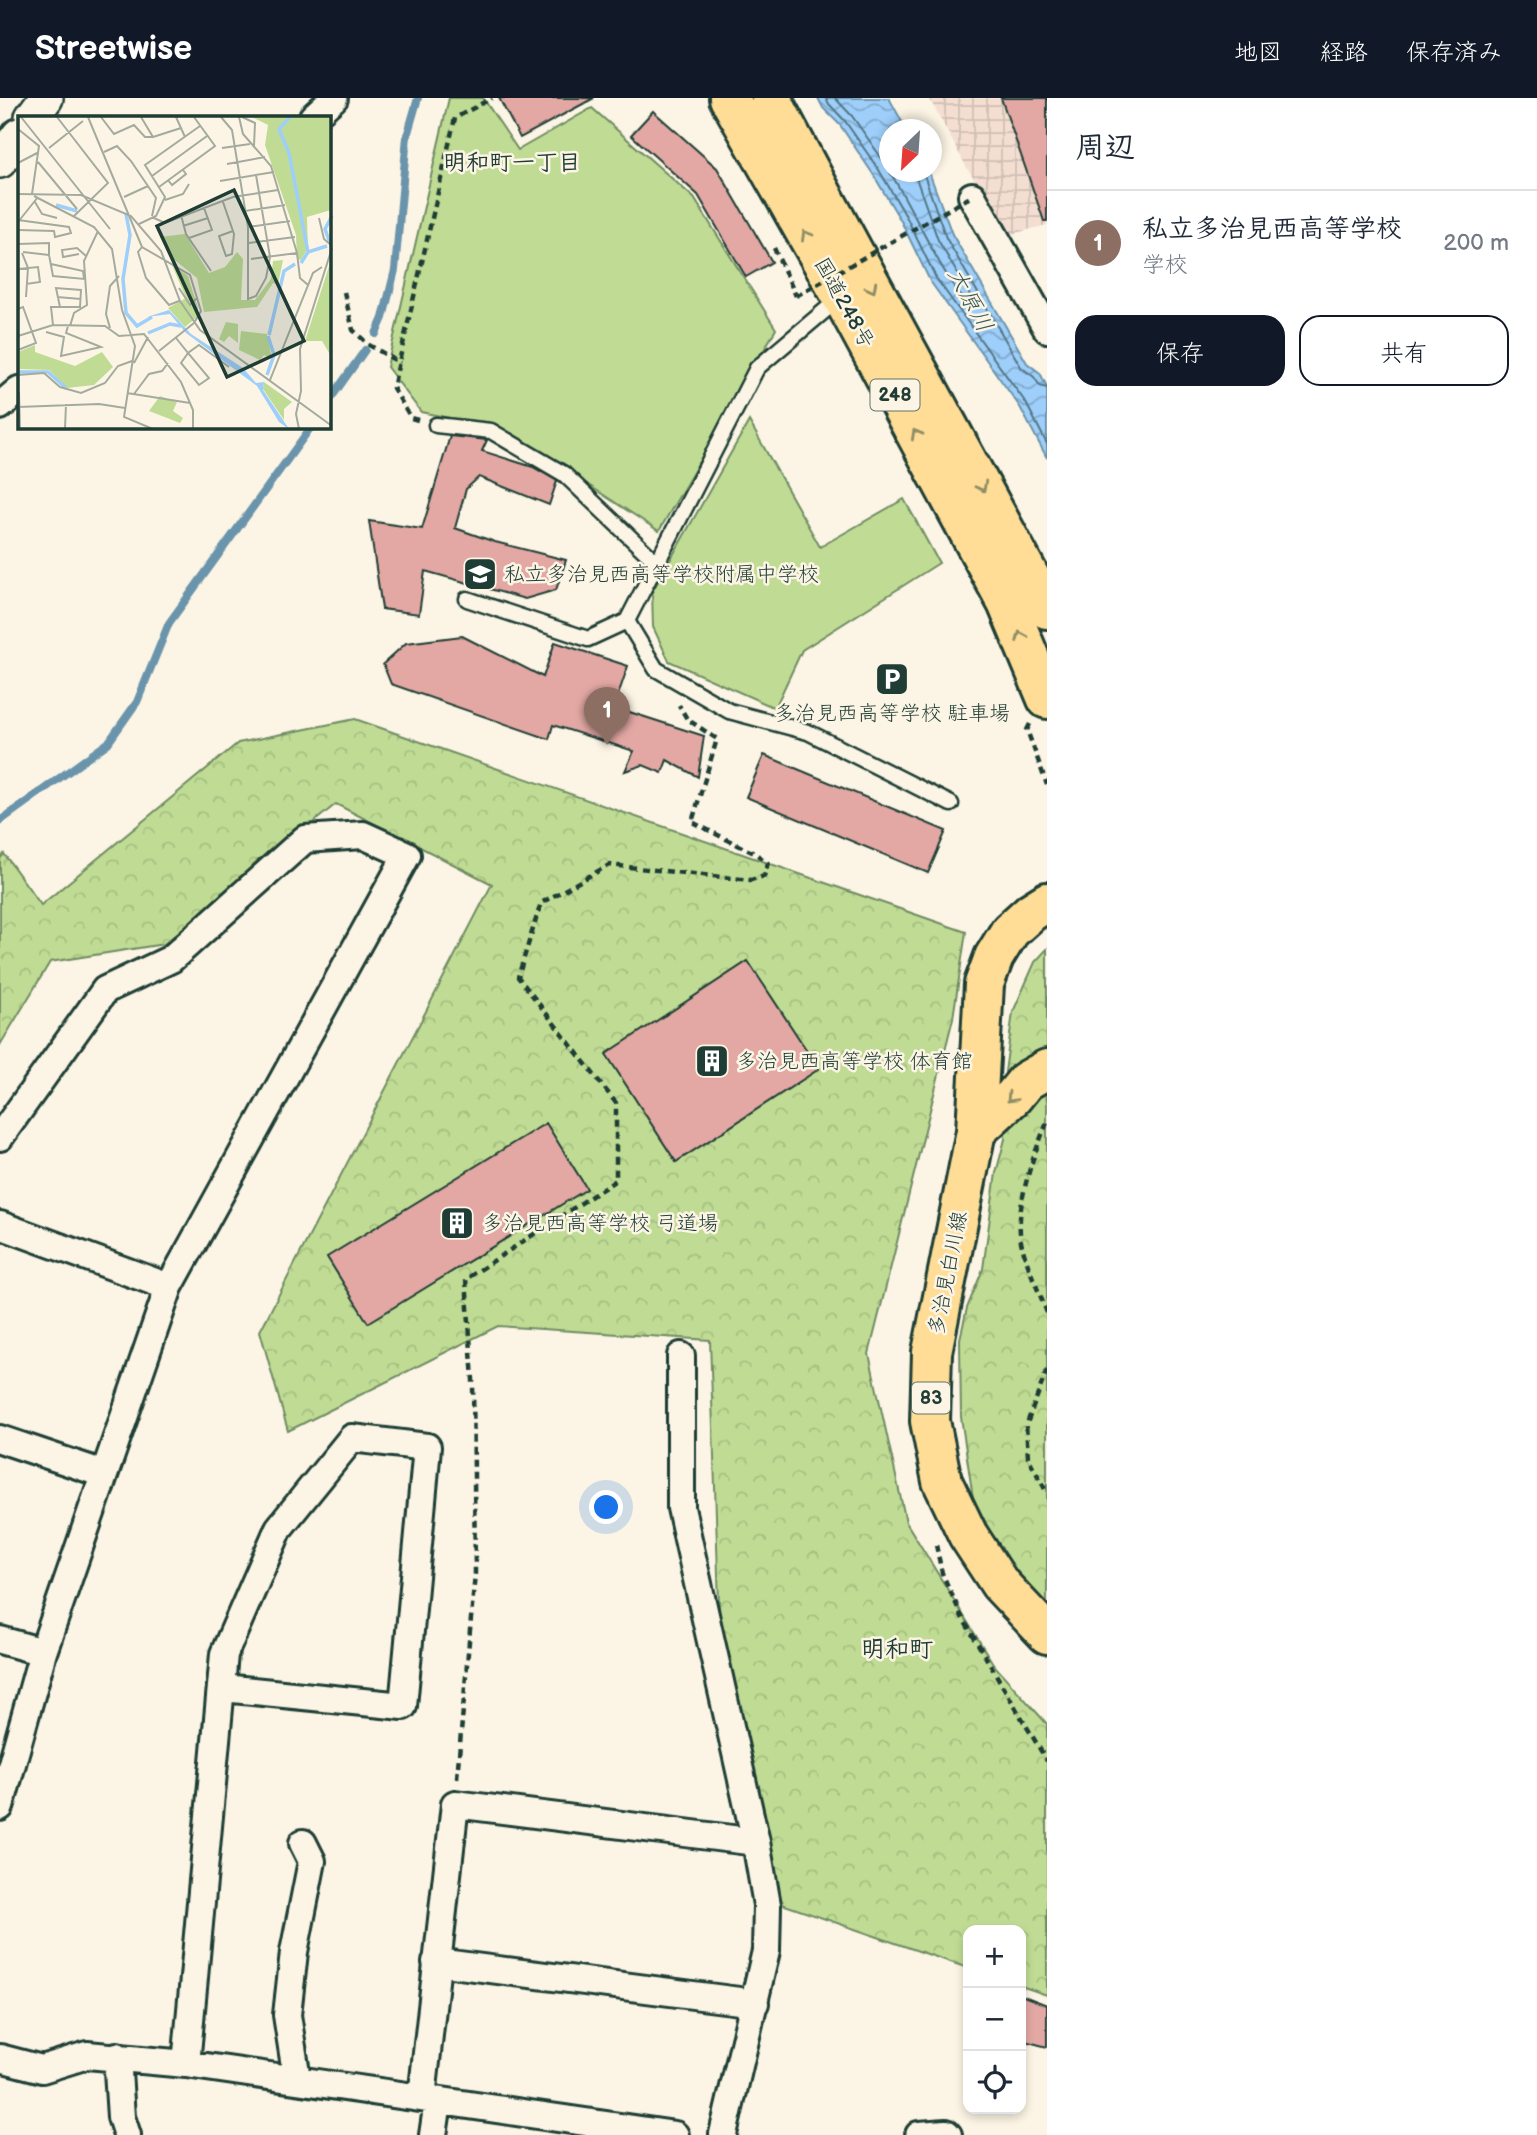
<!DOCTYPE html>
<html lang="ja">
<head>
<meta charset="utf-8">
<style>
	:root { --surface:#fff; --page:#f2f2f3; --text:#1f2937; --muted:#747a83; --line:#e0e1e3; --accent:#111827 }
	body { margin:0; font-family:"Balsamiq Sans","Klee One",sans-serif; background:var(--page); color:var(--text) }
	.controls { position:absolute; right:21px; bottom:21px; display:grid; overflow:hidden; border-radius:14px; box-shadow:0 4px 10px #0003 }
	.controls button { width:63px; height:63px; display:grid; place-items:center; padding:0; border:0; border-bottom:2px solid var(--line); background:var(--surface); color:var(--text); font:35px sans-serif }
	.compass { position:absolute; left:879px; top:21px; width:63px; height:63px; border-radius:50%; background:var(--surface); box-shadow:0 4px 10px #0003; rotate:205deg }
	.you { position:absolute; left:607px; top:1410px; width:24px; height:24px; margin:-18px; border:5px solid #fff; border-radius:50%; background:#1a73e8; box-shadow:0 0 0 10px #1a73e833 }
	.badge { display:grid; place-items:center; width:46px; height:46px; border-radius:50%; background:var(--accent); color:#fff; font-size:23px; font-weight:700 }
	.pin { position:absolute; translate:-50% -58px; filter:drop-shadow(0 2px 4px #0008) }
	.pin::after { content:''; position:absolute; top:37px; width:24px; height:21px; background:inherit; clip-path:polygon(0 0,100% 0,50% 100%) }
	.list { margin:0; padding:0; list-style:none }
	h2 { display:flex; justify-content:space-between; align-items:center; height:91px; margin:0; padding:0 28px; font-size:30px }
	h2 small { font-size:23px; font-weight:400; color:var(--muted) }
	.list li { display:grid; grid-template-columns:46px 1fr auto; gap:21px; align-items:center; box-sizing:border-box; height:105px; padding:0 28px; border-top:2px solid var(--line) }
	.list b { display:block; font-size:26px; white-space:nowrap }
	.list p { margin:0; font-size:23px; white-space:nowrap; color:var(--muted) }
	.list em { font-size:23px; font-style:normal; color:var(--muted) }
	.actions { display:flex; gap:14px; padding:21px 28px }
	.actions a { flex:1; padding:16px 0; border:2px solid var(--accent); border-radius:21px; text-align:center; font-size:24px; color:var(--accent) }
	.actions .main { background:var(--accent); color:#fff }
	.icon { flex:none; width:38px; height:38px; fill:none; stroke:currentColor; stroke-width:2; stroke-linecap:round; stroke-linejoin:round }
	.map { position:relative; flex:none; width:1047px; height:2037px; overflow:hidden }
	header { display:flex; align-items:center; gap:42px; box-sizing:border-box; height:98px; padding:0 35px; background:var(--accent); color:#fff }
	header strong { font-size:33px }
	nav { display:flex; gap:38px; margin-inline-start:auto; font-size:24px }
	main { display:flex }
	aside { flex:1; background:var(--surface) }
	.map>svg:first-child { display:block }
	.industrial { fill:url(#industrial-grid) }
	.grass { fill:#c0dc94; stroke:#708c64; stroke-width:2 }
	.forest { fill:url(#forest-crowns); stroke:#708c64; stroke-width:2 }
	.water { fill:url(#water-waves); stroke:#6b94ab; stroke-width:2 }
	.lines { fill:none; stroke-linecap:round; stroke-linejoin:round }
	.shore { stroke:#527783; stroke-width:2 }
	.stream { stroke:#6b94ab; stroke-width:8 }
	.building { fill:#e3a8a4; stroke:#1f3d34; stroke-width:2 }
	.service-casing { stroke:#1f3d34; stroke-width:19 }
	.minor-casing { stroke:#1f3d34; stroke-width:32 }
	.tertiary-casing { stroke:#1f3d34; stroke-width:38 }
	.primary-casing { stroke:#1f3d34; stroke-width:44 }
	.trunk-casing { stroke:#1f3d34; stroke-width:44 }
	.path { stroke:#1f3d34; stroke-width:4.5; stroke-dasharray:7 5; stroke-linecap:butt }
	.service { stroke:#fcf5e5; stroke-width:14 }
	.minor { stroke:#fcf5e5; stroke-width:26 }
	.tertiary { stroke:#fcf5e5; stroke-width:33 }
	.primary { stroke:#ffdd96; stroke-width:38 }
	.trunk { stroke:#ffdd96; stroke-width:38 }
	.path-bridge { stroke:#1f3d34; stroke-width:4.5; stroke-dasharray:7 5; stroke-linecap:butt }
	.oneway { stroke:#8f8d65 }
	.labels { text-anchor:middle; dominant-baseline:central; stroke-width:5; stroke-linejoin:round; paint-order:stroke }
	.shield { fill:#fcf5e5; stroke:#617469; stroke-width:2 }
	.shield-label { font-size:19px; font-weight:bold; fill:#1f3d34 }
	.street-label { font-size:21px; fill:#1f3d34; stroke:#fcf5e5 }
	.poi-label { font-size:21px; fill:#1f3d34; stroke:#fcf5e5; text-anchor:start }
	.neighbourhood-label { font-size:23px; font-weight:bold; fill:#1f3d34; stroke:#fcf5e5 }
	.water-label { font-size:23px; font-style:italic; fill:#385a5c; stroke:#fcf5e5 }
	.quarter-label { font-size:24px; font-weight:bold; fill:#1f3d34; stroke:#fcf5e5 }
	.inset-river { fill:none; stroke:#9ecefa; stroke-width:3.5 }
	.inset-road { fill:none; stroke:#a4ab9e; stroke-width:2 }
	.view { fill:#1f3d34; fill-opacity:0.15; stroke:#1f3d34; stroke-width:3.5 }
	.inset-edge { fill:none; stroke:#1f3d34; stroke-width:3.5 }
</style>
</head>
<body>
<header>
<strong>Streetwise</strong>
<nav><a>地図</a><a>経路</a><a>保存済み</a></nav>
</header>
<main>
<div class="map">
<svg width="1047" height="2037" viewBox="0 0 1047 2037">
	<defs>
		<pattern id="industrial-grid" width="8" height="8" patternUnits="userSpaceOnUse" patternTransform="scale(1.75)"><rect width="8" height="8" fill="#f4ded2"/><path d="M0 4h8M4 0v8" fill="none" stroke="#d1bfb5"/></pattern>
		<pattern id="forest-crowns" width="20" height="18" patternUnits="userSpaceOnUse" patternTransform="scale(1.75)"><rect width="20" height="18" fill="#c0dc94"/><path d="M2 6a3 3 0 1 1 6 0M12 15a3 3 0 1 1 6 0" fill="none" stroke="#a5be80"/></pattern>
		<pattern id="water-waves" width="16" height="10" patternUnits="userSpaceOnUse" patternTransform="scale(1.75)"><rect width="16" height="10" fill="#9ecefa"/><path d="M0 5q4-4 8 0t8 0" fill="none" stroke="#80a8cb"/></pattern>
	</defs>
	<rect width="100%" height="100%" fill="#fcf5e5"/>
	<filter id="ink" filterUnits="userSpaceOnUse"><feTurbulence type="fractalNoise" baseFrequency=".0143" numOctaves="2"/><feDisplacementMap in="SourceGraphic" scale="14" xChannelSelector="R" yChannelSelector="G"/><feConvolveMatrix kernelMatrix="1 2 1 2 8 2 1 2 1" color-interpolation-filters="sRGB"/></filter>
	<g filter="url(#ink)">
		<!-- industrial -->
		<path class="industrial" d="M 929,0 L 1047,0 L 1047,127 L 1012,136 L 967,70 Z"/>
		<!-- grass -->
		<path class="grass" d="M 449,0 L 483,0 L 518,52 L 592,10 L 694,100 L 776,231 L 659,433 L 502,331 L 421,314 L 387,269 Z
			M 749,323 L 820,449 L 904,401 L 939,465 L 802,552 L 775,610 L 669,563 L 653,529 L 652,494 Z"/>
		<!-- forest -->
		<path class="forest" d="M 355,621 L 966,834 L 953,920 L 869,1256 L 906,1424 L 994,1567 L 1047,1626 L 1047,1897 L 1021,1888 L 1021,1832 L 968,1832 L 968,1870 L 779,1805 L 720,1535 L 710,1242 L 498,1228 L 288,1333 L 260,1233 L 492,786 L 336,706 L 164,846 L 50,864 L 0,947 L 0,761 L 4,756 L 41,807 L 238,645 Z
			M 1047,851 L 1047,1506 L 1033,1495 L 999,1451 L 973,1400 L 961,1319 L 960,1241 L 967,1210 L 983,1171 L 996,1075 L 1005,1041 L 1005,974 L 1013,914 L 1035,864 Z"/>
		<!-- water -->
		<path class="water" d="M 818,0 L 889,0 L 906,31 L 890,32 L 890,74 L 929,74 L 952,136 L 1027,265 L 1040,275 L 1047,289 L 1047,360 L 1020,309 L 930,183 L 901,123 L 873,76 L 840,27 L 823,10 Z"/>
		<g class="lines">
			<!-- shore -->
			<path class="shore" d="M 826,0 L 829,6 L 845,23 L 879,72 L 907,120 L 936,180 L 1026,305 L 1047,346
				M 835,0 L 852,18 L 890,72
				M 890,74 C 916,117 935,164 966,205 L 970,206 L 972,201 L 938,142 L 914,74
				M 923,74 L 946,140 L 1021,269 L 1034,279 L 1040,288 L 1047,290"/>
			<!-- stream -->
			<path class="stream" d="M 376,236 L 383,220 L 395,172 L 407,38 L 418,0
				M 329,303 L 365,252
				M 0,723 L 108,645 L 137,604 L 169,525 L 311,329"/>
		</g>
		<!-- building -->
		<path class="building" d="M 499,0 L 594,0 L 520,40 Z
			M 1001,0 L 1047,0 L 1047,123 L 1044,123 Z
			M 653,13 L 717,70 L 772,164 L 746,179 L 698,97 L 631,37 Z
			M 450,338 L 487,342 L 482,353 L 533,369 L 557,383 L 549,407 L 479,379 L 466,391 L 455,430 L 495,444 L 566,462 L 556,492 L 525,501 L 425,473 L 419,516 L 382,511 L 369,423 L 422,431 Z
			M 462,538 L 543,579 L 555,544 L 628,568 L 614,609 L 704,638 L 698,679 L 667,662 L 662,675 L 643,667 L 625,673 L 634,653 L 553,627 L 549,641 L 391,586 L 383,566 L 406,545 Z
			M 764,657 L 946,733 L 928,775 L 746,699 Z
			M 748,863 L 819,971 L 676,1064 L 606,956 Z
			M 546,1025 L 587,1091 L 368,1225 L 327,1159 Z
			M 1021,1897 L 1047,1907 L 1047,1949 L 1021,1942 Z"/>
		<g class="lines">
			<!-- service casing -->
			<g class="service-casing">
				<path id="service" d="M 436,327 L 491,333 L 564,376 L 656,464
					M 467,501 L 588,541 L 627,523 L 757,270 L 841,199
					M 627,523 L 656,571 L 729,613 L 808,634 L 951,706"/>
			</g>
			<!-- minor casing -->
			<g class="minor-casing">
				<path id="minor" d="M 313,19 L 334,0
					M 972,98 L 1047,231
					M 0,308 L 19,292
					M 0,1039 L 105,892 L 171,861 L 305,741 L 363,737 L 407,757 L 169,1189 L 43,1554 L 0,1709
					M 0,1127 L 169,1189
					M 681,1258 L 681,1410 L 756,1744 L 767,1807 L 766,1853 L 723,2036
					M 0,1341 L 104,1376
					M 0,1542 L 43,1554
					M 436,1864 L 755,1905
					M 117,1958 L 121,2019 L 127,2037
					M 0,1960 L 42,1971 L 87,1957 L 186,1966 L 675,2037
					M 186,1966 L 224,1556 L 279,1430 L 352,1340 L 427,1349 L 403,1608 L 223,1590
					M 297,1981 L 287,1917 L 294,1854 L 312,1763 L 303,1745
					M 422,1999 L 455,1706 L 756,1744
					M 433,2037 L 438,2004
					M 919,2037 L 946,2035 L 948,2037"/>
			</g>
			<!-- tertiary casing -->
			<g class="tertiary-casing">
				<path id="tertiary" d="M 32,19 L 46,0
					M 0,63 L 19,37"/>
			</g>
			<!-- primary casing -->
			<g class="primary-casing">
				<path id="primary" d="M 1047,804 L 1031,814 L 1010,833 L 994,859 L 984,886 L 976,1033 L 932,1254 L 930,1323 L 942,1383 L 968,1437 L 1000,1486 L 1047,1536
					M 976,1033 L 1013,999 L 1026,983 L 1047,971"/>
			</g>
			<!-- trunk casing -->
			<g class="trunk-casing">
				<path id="trunk" d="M 729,0 L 842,199 L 1007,505 L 1047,601
					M 771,0 C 861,171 956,340 1047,511"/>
			</g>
			<!-- path -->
			<path class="path" d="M 774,150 L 796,198
				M 344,194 L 353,232 L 369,247 L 400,265
				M 418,322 L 411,320 L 393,290 L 455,20 L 492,0
				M 1030,626 L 1027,632 L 1047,687
				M 1047,1025 C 1033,1057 1013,1113 1022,1148 C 1028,1171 1039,1193 1047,1215
				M 1047,1272 L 1026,1328 L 1028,1359 L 1047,1395
				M 936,1447 L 942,1475 L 962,1519 L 1047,1663
				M 457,1680 L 475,1475 L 473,1282 L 466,1181 L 616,1082 L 616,1005 L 518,879 L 541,805 L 609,767 L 751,782 L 764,778 L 768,765 L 756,756 L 692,724 L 717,641 L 687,621 L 679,607"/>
			<!-- service -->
			<use href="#service" class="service"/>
			<!-- minor -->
			<use href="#minor" class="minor"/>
			<!-- tertiary -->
			<use href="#tertiary" class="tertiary"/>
			<!-- primary -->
			<use href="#primary" class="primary"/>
			<!-- trunk -->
			<use href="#trunk" class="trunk"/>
			<!-- path-bridge -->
			<path class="path-bridge" d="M 796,198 L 972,98"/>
		</g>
		<!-- one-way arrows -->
		<defs><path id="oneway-chevron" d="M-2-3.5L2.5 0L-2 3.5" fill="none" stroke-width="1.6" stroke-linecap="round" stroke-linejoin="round" transform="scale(1.75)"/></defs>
		<g class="oneway">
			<use href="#oneway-chevron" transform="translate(806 137) rotate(-120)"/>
			<use href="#oneway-chevron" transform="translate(872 190) rotate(62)"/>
			<use href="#oneway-chevron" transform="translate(916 336) rotate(-119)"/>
			<use href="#oneway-chevron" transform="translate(982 389) rotate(62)"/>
			<use href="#oneway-chevron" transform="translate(1021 538) rotate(-113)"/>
			<use href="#oneway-chevron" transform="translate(1011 1000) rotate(134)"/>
		</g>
	</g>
	<!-- icons -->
	<defs>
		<g id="school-square" transform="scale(1.75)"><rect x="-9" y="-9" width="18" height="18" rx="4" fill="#1f3d34" stroke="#fcf5e5"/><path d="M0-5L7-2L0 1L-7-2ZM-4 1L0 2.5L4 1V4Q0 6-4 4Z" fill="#fff"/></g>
		<g id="parking-square" transform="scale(1.75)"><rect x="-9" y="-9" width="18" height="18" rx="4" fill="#1f3d34" stroke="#fcf5e5"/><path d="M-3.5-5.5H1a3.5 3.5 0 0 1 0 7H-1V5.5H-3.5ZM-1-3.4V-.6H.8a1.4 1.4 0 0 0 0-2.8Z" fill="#fff"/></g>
		<g id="building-square" transform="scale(1.75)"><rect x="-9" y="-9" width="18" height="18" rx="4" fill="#1f3d34" stroke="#fcf5e5"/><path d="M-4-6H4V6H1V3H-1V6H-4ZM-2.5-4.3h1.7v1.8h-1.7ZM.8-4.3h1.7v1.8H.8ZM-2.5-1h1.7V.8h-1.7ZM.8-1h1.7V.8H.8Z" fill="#fff"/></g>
	</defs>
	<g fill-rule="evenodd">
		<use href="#school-square" x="480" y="476"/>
		<use href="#parking-square" x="892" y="581"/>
		<use href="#building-square" x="712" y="963"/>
		<use href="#building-square" x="457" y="1125"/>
	</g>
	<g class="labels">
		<!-- shield labels -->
		<g class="shield">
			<rect x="870.5" y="281.5" width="49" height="31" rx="5"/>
			<rect x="912" y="1284.5" width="38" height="31" rx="5"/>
		</g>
		<g class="shield-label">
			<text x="895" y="297">248</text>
			<text x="931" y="1300">83</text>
		</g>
		<!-- street labels -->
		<g class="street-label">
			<text transform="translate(844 205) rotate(61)">国道248号</text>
			<text transform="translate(948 1175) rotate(-79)">多治見白川線</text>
		</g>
		<!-- poi labels -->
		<g class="poi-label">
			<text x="504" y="476">私立多治見西高等学校附属中学校</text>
			<text x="892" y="615" text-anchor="middle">多治見西高等学校 駐車場</text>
			<text x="736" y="963">多治見西高等学校 体育館</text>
			<text x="482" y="1125">多治見西高等学校 弓道場</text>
		</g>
		<!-- neighbourhood labels -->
		<g class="neighbourhood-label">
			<text x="512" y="65">明和町一丁目</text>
		</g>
		<!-- water labels -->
		<g class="water-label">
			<text transform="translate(970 202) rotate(62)">大原川</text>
		</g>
		<!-- quarter labels -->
		<g class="quarter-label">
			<text x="897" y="1551">明和町</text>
		</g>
	</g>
	<!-- overview -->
	<g transform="translate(18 18)">
		<rect width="313" height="313" fill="#fcf5e5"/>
		<path d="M 208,206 L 220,208 L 220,227 L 211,220 L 206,226 L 201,223 ZM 223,215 L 249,218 L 254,243 L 246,239 L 242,244 L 221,234 Z" fill="#c0dc94"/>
		<path d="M 234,1 L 313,1 L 313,94 L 289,101 L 290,132 L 283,144 L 279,143 L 278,119 L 247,29 L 250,9 ZM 167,118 L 191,157 L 207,151 L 219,136 L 225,143 L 223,184 L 237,184 L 253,163 L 255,145 L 265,144 L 260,169 L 255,167 L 239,191 L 186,196 L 179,162 L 153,141 L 142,121 ZM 313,144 L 313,240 L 304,225 L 287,225 ZM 154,149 L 170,160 L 180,192 L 179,201 L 167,211 L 150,192 L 168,182 ZM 17,229 L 17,236 L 57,250 L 84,236 L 95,251 L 76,269 L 49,272 L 31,254 L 0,253 L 0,236 ZM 246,266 L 274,286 L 266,293 L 266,304 L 245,273 ZM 142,280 L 159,286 L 155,295 L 165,302 L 162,307 L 131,295 Z" fill="#c0dc94"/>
		<path d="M 151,194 L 173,218 L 225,252 L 238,267 L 246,266 L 245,274 L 271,313 L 261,306 L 239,270 L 168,217 L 152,198 L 129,201 Z" fill="#9ecefa"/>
		<path class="inset-river" d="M 272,1 L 261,13 L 271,37 L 290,136M 38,89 L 59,95M 108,98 L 112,119 L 105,163 L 108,197 L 119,210 L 134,201M 312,127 L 307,113 L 314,100M 283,147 L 290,136 L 309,130M 130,217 L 152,208 L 163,210M 251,219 L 266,155 L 277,148M 0,256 L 30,256 L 48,272M 249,259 L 256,239 L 250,220"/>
		<path class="inset-road" d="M 3,1 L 92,113M 39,1 L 90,67 L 55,101M 70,1 L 124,131 L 172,159 L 183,195 L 176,207M 83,1 L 96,18 L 116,9 L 127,21 L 135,21M 123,1 L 135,21 L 163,12M 158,1 L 167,21M 203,1 L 214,14 L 230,111 L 230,183 L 238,180 L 248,162 L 252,141 L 238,59M 221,1 L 225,18 L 253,50 L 279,137 L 233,143M 224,1 L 237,7 L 236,30M 0,13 L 21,30 L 14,78M 31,32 L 65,5M 204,32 L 232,28M 86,36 L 99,30 L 113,45 L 138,82 L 134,100M 20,46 L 59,93M 0,47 L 21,36M 209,48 L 247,41M 134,60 L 189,20M 150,64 L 154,69 L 168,58 L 165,54M 202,65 L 256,56M 141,71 L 197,30 L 176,1M 0,78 L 63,79 L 113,100 L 143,135 L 162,185 L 182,214 L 314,310M 16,80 L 76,111 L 94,133 L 104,194 L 117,230 L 106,301 L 135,313M 106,81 L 130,70M 147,84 L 165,78 L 171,68M 17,86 L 24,98 L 39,102M 205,86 L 216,118 L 214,138 L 208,140 L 201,120 L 215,115M 227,95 L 267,89M 163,99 L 168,118 L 193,155M 136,102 L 147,107 L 215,81 L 260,74M 301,102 L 306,123 L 314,130M 0,104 L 51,111 L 53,117 L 37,121 L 36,115 L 0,114M 0,106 L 20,81M 121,108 L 138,100 L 147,81 L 127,49 L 182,10M 165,110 L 190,102M 230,111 L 272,105M 171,122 L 194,114 L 186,92M 231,127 L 277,121M 0,128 L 31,127 L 31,139 L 35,160 L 66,163 L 65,155 L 33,148M 124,131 L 120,136 L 128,162 L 151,189 L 161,185M 5,136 L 31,139M 4,137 L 10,152 L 8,181M 279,137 L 282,162 L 290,169M 61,138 L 45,141 L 44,134 L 59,132 L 68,140M 0,153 L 20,151 L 22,166 L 8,168M 161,172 L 172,189 L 179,182M 39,181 L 63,183M 0,193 L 5,191 L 18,227 L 0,234M 35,209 L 33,191 L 62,191 L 63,174 L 38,172 L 42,191M 52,210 L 56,197 L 69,189 L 66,145 L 80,115M 92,212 L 88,198 L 92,170 L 101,160M 28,216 L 46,221 L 43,240 L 83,231 L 48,217 L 50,210M 0,220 L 35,209 L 87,210 L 101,220 L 126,218 L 163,266 L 175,294 L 175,313M 158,222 L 170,237 L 163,247 L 181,269 L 191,262 L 170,237 L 181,229 L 211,251M 141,235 L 176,207M 116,247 L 130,221M 0,259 L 26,257 L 42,271 L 63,277 L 87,267 L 100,250 L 114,245M 252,264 L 295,157 L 304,151M 1,276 L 2,313M 109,277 L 172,287M 116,278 L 131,258 L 144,255 L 150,247M 0,291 L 81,288 L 107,292M 47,313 L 48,288M 281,313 L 278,298 L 283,275 L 282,233 L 314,132"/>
		<path class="view" d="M 216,74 L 286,225 L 209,261 L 139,110 Z"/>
		<rect width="313" height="313" class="inset-edge"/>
	</g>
</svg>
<div class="controls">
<button>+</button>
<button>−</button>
<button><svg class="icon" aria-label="locate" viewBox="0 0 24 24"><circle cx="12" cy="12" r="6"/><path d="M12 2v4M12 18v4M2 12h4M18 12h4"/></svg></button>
</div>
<svg class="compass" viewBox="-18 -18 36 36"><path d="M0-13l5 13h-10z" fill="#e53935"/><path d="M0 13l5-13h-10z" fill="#747a83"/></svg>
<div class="you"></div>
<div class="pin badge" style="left:607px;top:647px;background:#8d6e63">1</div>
</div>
<aside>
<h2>周辺<small></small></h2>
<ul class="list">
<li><span class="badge" style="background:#8d6e63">1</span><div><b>私立多治見西高等学校</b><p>学校</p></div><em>200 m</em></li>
</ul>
<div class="actions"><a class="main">保存</a><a>共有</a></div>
</aside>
</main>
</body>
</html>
